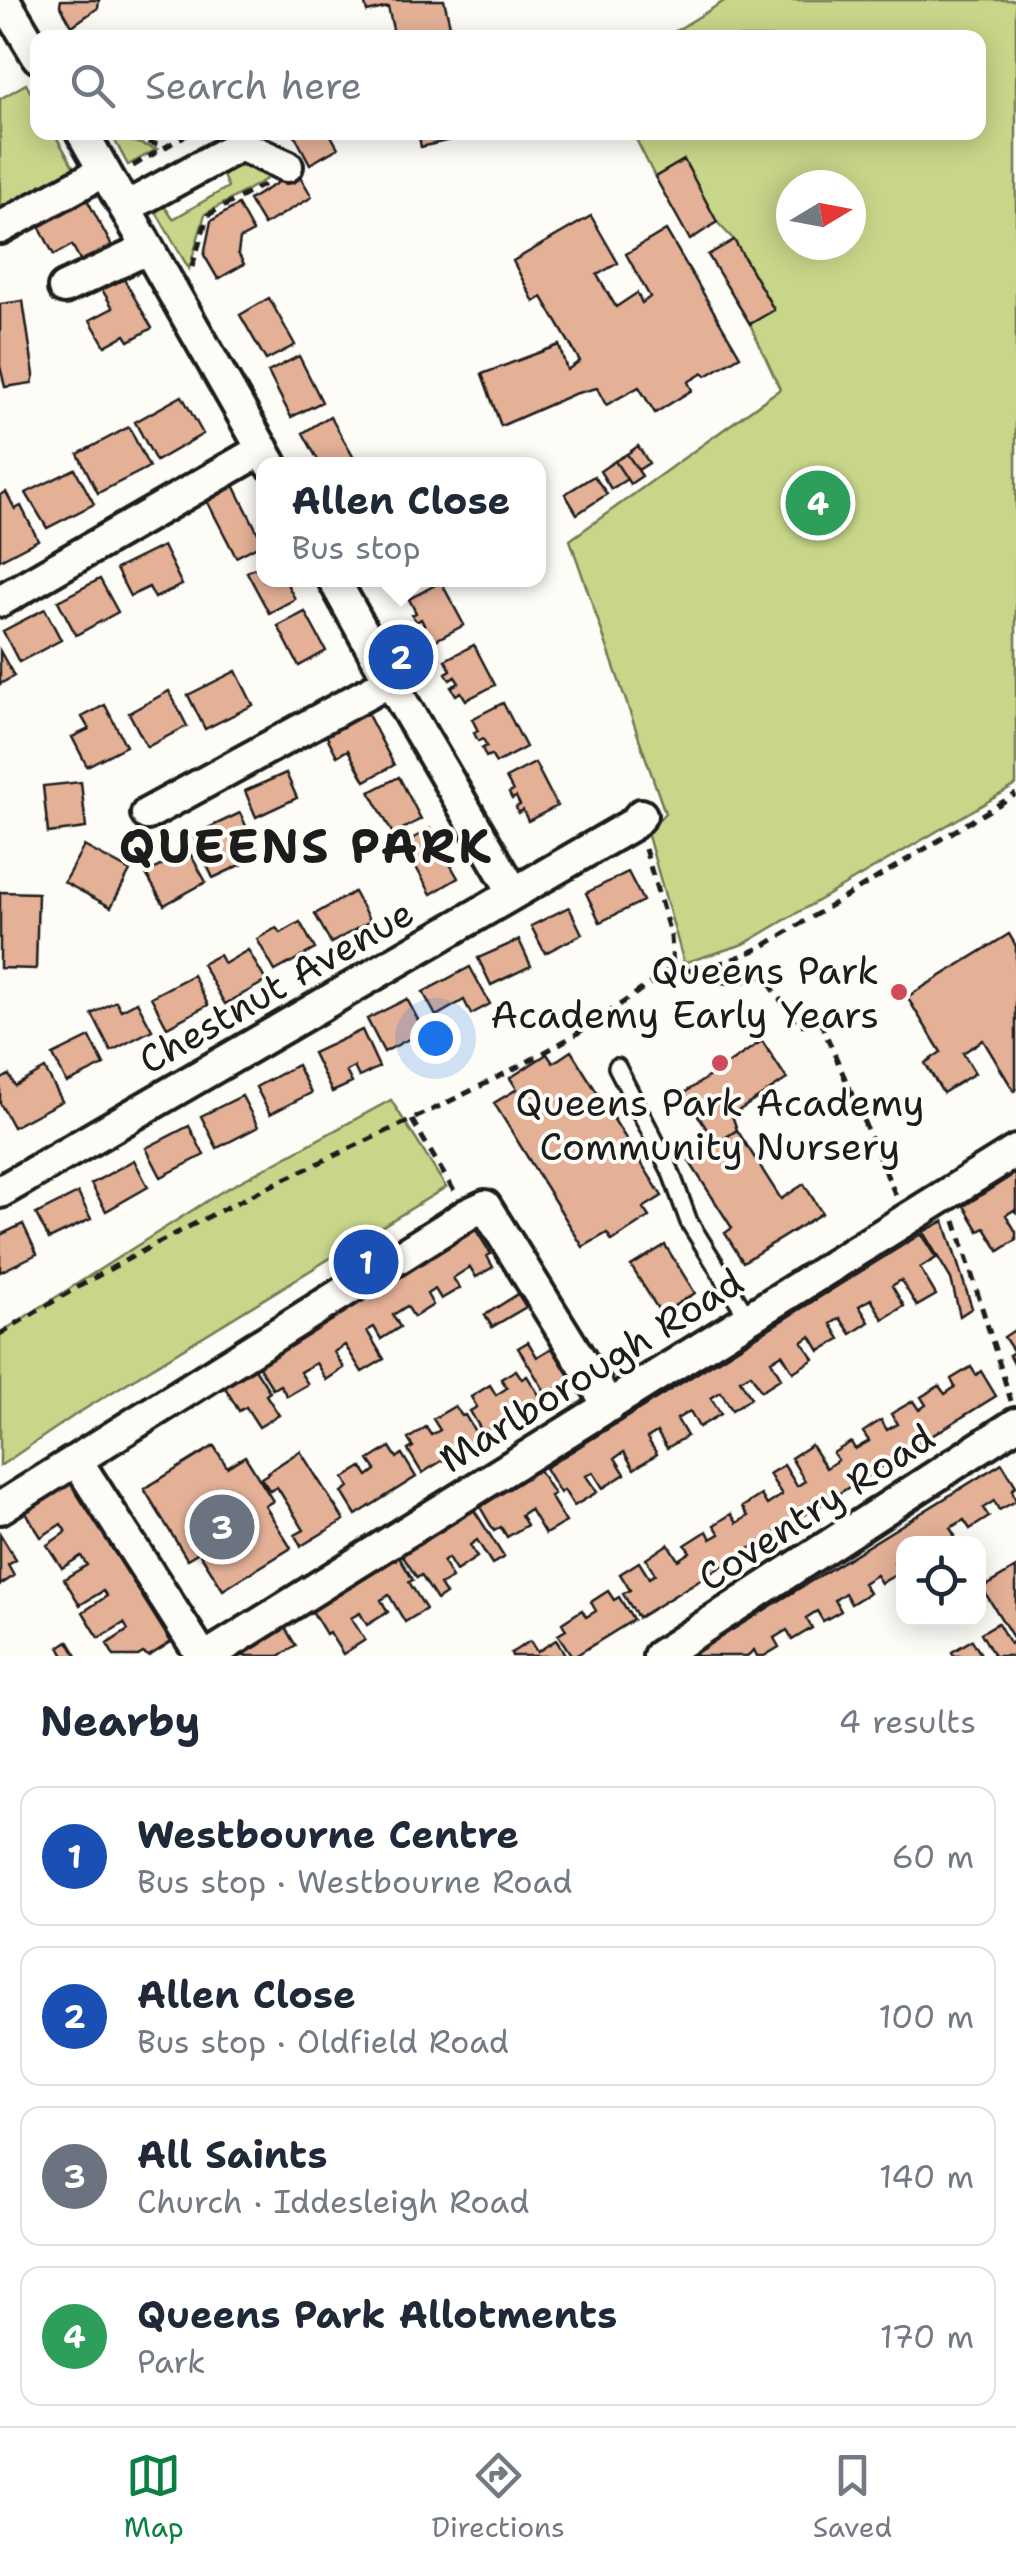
<!DOCTYPE html>
<html lang="en">
<head>
<meta charset="utf-8">
<style>
	:root { --surface:#fff; --page:#f2f2f3; --text:#1f2937; --muted:#747a83; --line:#e0e1e3; --accent:#0b8043 }
	body { margin:0; font-family:"Shantell Sans",sans-serif; background:var(--page); color:var(--text) }
	.controls { position:absolute; right:30px; bottom:30px; display:grid; overflow:hidden; border-radius:20px; box-shadow:0 5px 25px #0003 }
	.controls button { width:90px; height:90px; display:grid; place-items:center; padding:0; border:0; border-bottom:2px solid var(--line); background:var(--surface); color:var(--text); font:50px sans-serif }
	.compass { position:absolute; left:776px; top:170px; width:90px; height:90px; border-radius:50%; background:var(--surface); box-shadow:0 5px 25px #0003; rotate:80deg }
	.you { position:absolute; left:435px; top:1038px; width:35px; height:35px; margin:-25px; border:8px solid #fff; border-radius:50%; background:#1a73e8; box-shadow:0 0 0 15px #1a73e833 }
	.badge { display:grid; place-items:center; width:65px; height:65px; border-radius:50%; background:var(--accent); color:#fff; font-size:32px; font-weight:700 }
	.pin { position:absolute; translate:-50% -50%; border:5px solid #fff; box-shadow:0 2px 10px #0006 }
	.popup { position:absolute; left:256px; top:457px; width:290px; height:130px; box-sizing:border-box; display:grid; place-content:center; border-radius:20px; background:var(--surface); filter:drop-shadow(0 2px 8px #0005); font-size:32px; white-space:nowrap; color:var(--muted) }
	.popup b { font-size:38px; color:var(--text) }
	.popup::after { content:''; position:absolute; left:50%; top:100%; margin-left:-20px; border:20px solid transparent; border-top-color:var(--surface) }
	.list { margin:0; padding:0; list-style:none }
	h2 { display:flex; justify-content:space-between; align-items:center; height:130px; margin:0; padding:0 40px; font-size:42px }
	h2 small { font-size:32px; font-weight:400; color:var(--muted) }
	.list li { display:grid; grid-template-columns:65px 1fr auto; gap:30px; align-items:center; box-sizing:border-box; height:140px; margin:0 20px 20px; padding:0 20px; border:2px solid var(--line); border-radius:20px }
	.list b { display:block; font-size:38px; white-space:nowrap }
	.list p { margin:0; font-size:32px; white-space:nowrap; color:var(--muted) }
	.list em { font-size:32px; font-style:normal; color:var(--muted) }
	.icon { flex:none; width:55px; height:55px; fill:none; stroke:currentColor; stroke-width:2; stroke-linecap:round; stroke-linejoin:round }
	.map { position:relative; flex:none; width:1016px; height:1656px; overflow:hidden }
	.search { position:absolute; background:var(--surface); box-shadow:0 5px 25px #0003; left:30px; right:30px; top:30px; height:110px; display:flex; align-items:center; gap:25px; box-sizing:border-box; padding:0 35px; border-radius:20px; color:var(--muted); font-size:38px }
	.sheet { height:770px; background:var(--surface) }
	nav { display:flex; justify-content:space-around; align-items:center; box-sizing:border-box; height:140px; border-top:2px solid var(--line); background:var(--surface); font-size:28px; color:var(--muted) }
	nav a { display:grid; justify-items:center; gap:5px }
	nav .on { color:var(--accent) }
	.map>svg:first-child { display:block }
	.green { fill:#c8d68a; stroke:#727953; stroke-width:2.5; fill-rule:evenodd }
	.building { fill:#e4b197; stroke:#1c1c1c; stroke-width:2.5 }
	.lines { fill:none; stroke-linecap:round; stroke-linejoin:round }
	.lane-casing { stroke:#1c1c1c; stroke-width:22 }
	.street-casing { stroke:#1c1c1c; stroke-width:38 }
	.path { stroke:#1c1c1c; stroke-width:5; stroke-dasharray:10 8; stroke-linecap:butt }
	.lane { stroke:#fdfcf7; stroke-width:15 }
	.street { stroke:#fdfcf7; stroke-width:30 }
	.poi-dot { fill:#d1495b; stroke:#fdfcf7; stroke-width:4 }
	.labels { text-anchor:middle; dominant-baseline:central; stroke-width:8; stroke-linejoin:round; paint-order:stroke }
	.poi-label { font-size:38px; fill:#1c1c1c; stroke:#fdfcf7; text-anchor:end }
	.street-label { font-size:38px; fill:#1c1c1c; stroke:#fdfcf7 }
	.district-label { font-size:48px; font-weight:bold; letter-spacing:2.5px; fill:#1c1c1c; stroke:#fdfcf7 }
</style>
</head>
<body>
<div class="map">
<svg width="1016" height="1656" viewBox="0 0 1016 1656">
	<rect width="100%" height="100%" fill="#fdfcf7"/>
	<filter id="ink" filterUnits="userSpaceOnUse"><feTurbulence type="fractalNoise" baseFrequency=".01" numOctaves="2"/><feDisplacementMap in="SourceGraphic" scale="20" xChannelSelector="R" yChannelSelector="G"/><feConvolveMatrix kernelMatrix="1 2 1 2 8 2 1 2 1" color-interpolation-filters="sRGB"/></filter>
	<g filter="url(#ink)">
		<!-- green -->
		<path class="green" d="M 726,0 L 1016,0 L 1016,785 L 744,944 L 684,963 L 647,832 L 665,813 L 570,540 L 780,389 L 750,324 L 774,309 L 734,240 L 717,222 L 684,160 L 655,177 L 633,133 L 978,132 L 978,38 L 666,37 ZM 791,185 L 851,185 L 851,245 L 791,245 Z
			M 26,84 L 37,104 L 38,132 L 54,133 L 80,178 L 0,220 L 0,99 Z
			M 112,135 L 157,149 L 128,165 Z
			M 241,160 L 277,173 L 205,214 L 189,269 L 156,212 L 163,204 L 173,219 L 228,187 L 221,171 Z
			M 391,1100 L 446,1187 L 75,1415 L 0,1466 L 0,1333 L 221,1192 Z"/>
		<!-- building -->
		<path class="building" d="M 61,0 L 99,0 L 98,8 L 72,26 L 60,5 Z
			M 364,0 L 444,0 L 453,38 L 395,38 L 388,7 L 367,12 Z
			M 293,132 L 329,132 L 338,148 L 310,164 Z
			M 418,132 L 452,132 L 454,139 L 421,147 Z
			M 684,160 L 717,222 L 690,240 L 655,177 Z
			M 297,171 L 312,197 L 264,225 L 249,200 Z
			M 83,192 L 114,250 L 83,265 L 72,245 L 54,255 L 39,226 L 59,215 L 54,207 Z
			M 238,205 L 253,232 L 240,239 L 238,253 L 244,264 L 218,279 L 204,255 L 211,221 Z
			M 591,216 L 618,263 L 597,275 L 616,307 L 637,293 L 642,303 L 650,297 L 626,254 L 666,230 L 740,356 L 706,376 L 703,373 L 688,382 L 692,390 L 655,413 L 639,387 L 606,405 L 597,388 L 574,394 L 501,426 L 482,374 L 559,345 L 567,370 L 580,361 L 542,297 L 534,302 L 513,261 Z
			M 734,240 L 774,310 L 750,324 L 708,255 Z
			M 122,276 L 152,328 L 129,341 L 125,335 L 105,346 L 90,320 L 113,308 L 101,288 Z
			M 269,298 L 295,345 L 266,360 L 240,315 Z
			M 23,301 L 34,375 L 32,383 L 5,387 L 0,366 L 0,304 Z
			M 299,356 L 322,402 L 291,417 L 268,372 Z
			M 182,396 L 203,434 L 156,461 L 135,422 Z
			M 330,416 L 355,460 L 346,464 L 320,464 L 303,433 Z
			M 129,427 L 149,467 L 98,493 L 78,454 Z
			M 638,446 L 649,463 L 638,470 L 627,454 Z
			M 627,454 L 642,476 L 630,484 L 615,461 Z
			M 615,461 L 627,479 L 611,489 L 600,471 Z
			M 75,469 L 94,504 L 47,528 L 26,493 Z
			M 594,476 L 607,494 L 577,514 L 565,494 Z
			M 234,485 L 263,543 L 236,557 L 206,499 Z
			M 6,492 L 15,509 L 21,506 L 38,540 L 0,560 L 0,495 Z
			M 163,546 L 182,585 L 155,598 L 149,587 L 130,596 L 116,569 Z
			M 264,563 L 264,580 L 285,580 L 295,599 L 269,613 L 247,572 Z
			M 100,579 L 118,612 L 76,635 L 58,601 Z
			M 441,582 L 464,625 L 432,642 L 427,632 L 423,634 L 420,628 L 424,625 L 421,619 L 416,622 L 412,615 L 416,613 L 409,599 Z
			M 45,609 L 61,640 L 19,662 L 3,631 Z
			M 305,612 L 326,651 L 299,666 L 278,626 Z
			M 474,645 L 495,685 L 466,700 L 461,692 L 456,695 L 451,687 L 459,683 L 455,677 L 450,680 L 446,673 L 451,670 L 445,660 Z
			M 0,651 L 14,676 L 0,684 Z
			M 236,671 L 253,705 L 205,729 L 188,695 Z
			M 169,691 L 187,726 L 147,747 L 129,713 Z
			M 503,703 L 526,747 L 496,763 L 491,755 L 486,757 L 482,748 L 487,746 L 483,739 L 478,741 L 474,733 L 478,731 L 472,719 Z
			M 105,705 L 126,746 L 87,766 L 72,737 L 89,729 L 82,717 Z
			M 364,707 L 394,765 L 365,781 L 348,750 L 337,756 L 323,729 Z
			M 535,763 L 557,806 L 528,821 L 523,810 L 518,813 L 516,807 L 520,805 L 516,797 L 512,799 L 509,793 L 513,791 L 506,778 Z
			M 286,773 L 297,798 L 256,817 L 245,791 Z
			M 399,777 L 421,819 L 393,834 L 370,792 Z
			M 81,782 L 86,828 L 48,833 L 43,786 Z
			M 240,813 L 260,856 L 213,878 L 193,835 Z
			M 430,829 L 458,878 L 431,894 L 403,844 Z
			M 84,846 L 130,871 L 111,907 L 64,882 Z
			M 188,850 L 206,882 L 164,905 L 146,874 Z
			M 628,872 L 643,901 L 600,922 L 586,893 Z
			M 0,892 L 38,893 L 36,969 L 0,968 Z
			M 354,892 L 370,921 L 331,943 L 315,914 Z
			M 569,907 L 582,934 L 545,953 L 531,926 Z
			M 300,922 L 315,949 L 275,971 L 257,939 L 276,928 L 281,933 Z
			M 1009,934 L 1016,946 L 1016,1090 L 1014,1091 L 983,1040 L 963,1053 L 975,1073 L 943,1093 L 925,1063 L 941,1052 L 907,997 Z
			M 519,940 L 531,966 L 491,985 L 478,958 Z
			M 248,950 L 266,981 L 225,1004 L 202,964 L 219,955 L 224,964 Z
			M 470,967 L 490,1004 L 471,1014 L 464,1000 L 436,1016 L 423,992 Z
			M 193,975 L 208,1005 L 167,1027 L 151,997 Z
			M 407,999 L 424,1031 L 384,1052 L 367,1019 Z
			M 116,1001 L 121,1010 L 137,1002 L 152,1030 L 111,1051 L 92,1014 Z
			M 362,1030 L 379,1067 L 359,1077 L 354,1067 L 346,1071 L 352,1083 L 332,1092 L 313,1053 Z
			M 90,1037 L 104,1065 L 67,1083 L 53,1055 Z
			M 762,1041 L 787,1079 L 732,1115 L 737,1130 L 716,1144 L 684,1093 Z
			M 571,1051 L 662,1196 L 643,1208 L 649,1217 L 612,1241 L 607,1233 L 583,1247 L 494,1103 L 517,1089 L 510,1078 L 547,1054 L 553,1063 Z
			M 297,1065 L 311,1093 L 270,1114 L 256,1087 Z
			M 45,1069 L 62,1101 L 13,1127 L 0,1103 L 0,1080 L 9,1075 L 15,1086 Z
			M 242,1096 L 258,1127 L 217,1148 L 201,1116 Z
			M 189,1126 L 204,1155 L 161,1177 L 146,1148 Z
			M 737,1130 L 781,1199 L 804,1184 L 822,1213 L 743,1262 L 725,1233 L 732,1228 L 689,1161 Z
			M 134,1160 L 148,1187 L 106,1211 L 91,1184 Z
			M 1016,1173 L 1016,1212 L 1014,1210 L 1006,1215 L 1016,1232 L 1016,1240 L 999,1251 L 985,1228 L 979,1231 L 964,1206 Z
			M 78,1193 L 91,1219 L 49,1239 L 36,1214 Z
			M 944,1221 L 972,1308 L 960,1316 L 951,1279 L 923,1232 Z
			M 23,1224 L 37,1254 L 0,1272 L 0,1235 Z
			M 476,1230 L 491,1254 L 487,1256 L 493,1267 L 476,1277 L 470,1267 L 453,1278 L 460,1288 L 441,1299 L 435,1289 L 427,1294 L 433,1305 L 414,1317 L 407,1306 L 393,1315 L 400,1327 L 381,1339 L 374,1327 L 367,1331 L 384,1359 L 362,1372 L 345,1345 L 334,1352 L 344,1368 L 326,1380 L 316,1363 L 300,1372 L 308,1384 L 287,1396 L 280,1385 L 273,1389 L 258,1365 Z
			M 921,1234 L 936,1258 L 920,1268 L 936,1295 L 917,1306 L 901,1280 L 892,1286 L 904,1306 L 883,1319 L 871,1299 L 859,1306 L 869,1322 L 851,1334 L 840,1318 L 831,1324 L 840,1339 L 820,1351 L 811,1336 L 802,1342 L 814,1359 L 793,1372 L 782,1354 L 771,1361 L 781,1378 L 761,1391 L 751,1374 L 740,1380 L 751,1398 L 732,1410 L 721,1392 L 711,1398 L 721,1414 L 699,1427 L 690,1411 L 677,1419 L 687,1436 L 667,1448 L 657,1432 L 647,1438 L 657,1454 L 634,1469 L 624,1452 L 615,1458 L 625,1474 L 603,1488 L 593,1472 L 586,1476 L 597,1492 L 574,1506 L 564,1490 L 560,1493 L 545,1468 Z
			M 665,1245 L 695,1293 L 661,1314 L 631,1266 Z
			M 518,1294 L 526,1307 L 492,1327 L 485,1315 Z
			M 1016,1329 L 1016,1366 L 1009,1355 L 1014,1352 L 1004,1337 Z
			M 528,1342 L 537,1357 L 552,1348 L 571,1379 L 548,1394 L 546,1393 L 518,1348 Z
			M 254,1367 L 270,1392 L 266,1395 L 279,1415 L 259,1427 L 246,1407 L 239,1411 L 224,1386 Z
			M 971,1367 L 976,1375 L 981,1371 L 996,1396 L 638,1618 L 623,1594 L 630,1590 L 620,1574 L 639,1562 L 649,1578 L 655,1574 L 646,1559 L 668,1544 L 678,1560 L 690,1552 L 685,1545 L 707,1531 L 711,1539 L 720,1534 L 714,1525 L 731,1514 L 737,1523 L 748,1516 L 742,1507 L 761,1495 L 767,1505 L 782,1495 L 769,1474 L 784,1465 L 797,1486 L 805,1481 L 791,1458 L 811,1445 L 826,1468 L 838,1460 L 833,1453 L 851,1442 L 855,1449 L 869,1441 L 863,1432 L 881,1420 L 887,1430 L 897,1424 L 891,1414 L 913,1401 L 919,1410 L 926,1405 L 921,1397 L 939,1386 L 945,1394 L 955,1387 L 951,1379 Z
			M 516,1370 L 522,1379 L 527,1376 L 541,1398 L 483,1433 L 470,1411 L 477,1407 L 471,1397 L 490,1385 L 496,1395 L 507,1388 L 501,1379 Z
			M 455,1406 L 462,1416 L 465,1415 L 479,1438 L 422,1473 L 408,1450 L 413,1447 L 408,1439 L 426,1427 L 431,1435 L 440,1430 L 433,1419 Z
			M 214,1446 L 227,1467 L 245,1456 L 273,1501 L 265,1506 L 291,1548 L 223,1590 L 199,1552 L 187,1559 L 144,1489 Z
			M 390,1447 L 397,1458 L 402,1454 L 416,1477 L 356,1515 L 342,1492 L 349,1487 L 344,1478 L 362,1467 L 368,1476 L 376,1470 L 369,1460 Z
			M 300,1451 L 344,1520 L 301,1546 L 295,1535 L 304,1530 L 277,1487 L 270,1491 L 261,1478 L 269,1473 L 268,1472 Z
			M 1002,1463 L 1016,1486 L 1012,1490 L 1016,1501 L 999,1510 L 994,1501 L 983,1508 L 989,1517 L 970,1529 L 964,1520 L 950,1528 L 955,1536 L 943,1544 L 936,1544 L 933,1539 L 926,1544 L 904,1544 L 904,1557 L 894,1563 L 899,1573 L 881,1583 L 876,1575 L 863,1583 L 869,1593 L 851,1604 L 845,1593 L 835,1600 L 841,1611 L 823,1621 L 817,1611 L 806,1618 L 812,1628 L 792,1640 L 787,1630 L 774,1638 L 779,1647 L 764,1656 L 757,1656 L 754,1650 L 747,1656 L 690,1656 Z
			M 539,1470 L 554,1494 L 550,1496 L 566,1522 L 545,1534 L 530,1509 L 521,1515 L 527,1525 L 507,1537 L 501,1527 L 494,1531 L 480,1507 Z
			M 69,1480 L 171,1642 L 149,1656 L 143,1653 L 138,1656 L 114,1656 L 107,1644 L 128,1630 L 124,1623 L 99,1638 L 83,1612 L 107,1596 L 103,1591 L 80,1605 L 64,1579 L 87,1565 L 81,1556 L 62,1568 L 47,1545 L 66,1532 L 61,1524 L 41,1537 L 24,1510 Z
			M 474,1510 L 504,1557 L 492,1564 L 477,1540 L 470,1545 L 477,1557 L 456,1571 L 448,1558 L 443,1562 L 452,1578 L 440,1585 L 446,1594 L 437,1600 L 421,1575 L 417,1578 L 402,1555 Z
			M 0,1534 L 16,1560 L 8,1565 L 14,1576 L 0,1585 Z
			M 399,1557 L 413,1580 L 409,1582 L 426,1609 L 405,1622 L 389,1595 L 381,1600 L 388,1612 L 367,1625 L 360,1613 L 351,1618 L 365,1640 L 343,1654 L 329,1632 L 326,1634 L 312,1611 Z
			M 1016,1568 L 1016,1639 L 1014,1639 L 982,1588 Z
			M 608,1591 L 614,1600 L 619,1597 L 633,1620 L 575,1656 L 572,1656 L 558,1635 L 566,1630 L 562,1623 L 582,1610 L 586,1617 L 596,1611 L 591,1602 Z
			M 998,1623 L 1010,1644 L 1014,1641 L 1016,1644 L 1016,1656 L 991,1656 L 993,1654 L 981,1633 Z
			M 284,1626 L 296,1646 L 279,1656 L 240,1656 Z
			M 556,1640 L 566,1656 L 512,1656 L 511,1653 L 530,1641 L 537,1652 Z
			M 972,1640 L 982,1656 L 954,1656 L 952,1652 Z
			M 68,1641 L 77,1656 L 64,1656 L 59,1647 Z"/>
		<g class="lines">
			<!-- lane casing -->
			<g class="lane-casing">
				<path id="lane" d="M 617,1067 L 670,1170 L 689,1222 L 749,1319"/>
			</g>
			<!-- street casing -->
			<g class="street-casing">
				<path id="street" d="M 4,0 L 38,57
					M 82,132 L 271,464
					M 240,145 L 287,166
					M 125,208 L 240,145 L 244,132
					M 0,228 L 104,171
					M 64,288 L 147,249
					M 334,580 L 390,681 L 514,893
					M 0,601 L 263,449
					M 147,814 L 390,681
					M 0,1192 L 633,824 L 641,815
					M 77,1461 L 202,1656
					M 0,1508 L 468,1214 L 485,1206 L 609,1406
					M 208,1656 L 1016,1151
					M 659,1656 L 1016,1424"/>
			</g>
			<!-- path -->
			<path class="path" d="M 113,132 L 166,147
				M 133,166 L 191,132
				M 192,267 L 208,215 L 265,184
				M 645,849 L 671,937 L 673,967
				M 687,969 C 721,984 728,987 764,975 L 797,1025 L 821,1023 L 896,1196
				M 412,1120 L 454,1191
				M 955,1221 L 1011,1401
				M 0,1334 C 92,1276 189,1225 287,1178 C 383,1132 481,1090 573,1036 C 607,1015 640,990 673,967 C 706,971 733,960 762,947 L 1016,794"/>
			<!-- lane -->
			<use href="#lane" class="lane"/>
			<!-- street -->
			<use href="#street" class="street"/>
		</g>
	</g>
	<!-- markers -->
	<g class="poi-dot">
		<circle cx="899" cy="992" r="10"/>
		<circle cx="720" cy="1063" r="10"/>
	</g>
	<g class="labels">
		<!-- poi labels -->
		<g class="poi-label">
			<text x="879" y="970">Queens Park<tspan x="879" dy="44">Academy Early Years</tspan></text>
			<text x="720" y="1102" text-anchor="middle">Queens Park Academy<tspan x="720" dy="44">Community Nursery</tspan></text>
		</g>
		<!-- street labels -->
		<g class="street-label">
			<text transform="translate(276 986) rotate(-30)">Chestnut Avenue</text>
			<text transform="translate(591 1370) rotate(-32)">Marlborough Road</text>
			<text transform="translate(816 1507) rotate(-33)">Coventry Road</text>
		</g>
		<!-- district labels -->
		<g class="district-label">
			<text x="306" y="846">QUEENS PARK</text>
		</g>
	</g>
</svg>
<div class="controls">
<button><svg class="icon" aria-label="locate" viewBox="0 0 24 24"><circle cx="12" cy="12" r="6"/><path d="M12 2v4M12 18v4M2 12h4M18 12h4"/></svg></button>
</div>
<svg class="compass" viewBox="-18 -18 36 36"><path d="M0-13l5 13h-10z" fill="#e53935"/><path d="M0 13l5-13h-10z" fill="#747a83"/></svg>
<div class="you"></div>
<div class="pin badge" style="left:366px;top:1262px;background:#1a4fb4">1</div>
<div class="pin badge" style="left:401px;top:657px;background:#1a4fb4">2</div>
<div class="popup"><b>Allen Close</b>Bus stop</div>
<div class="pin badge" style="left:222px;top:1527px;background:#6b7280">3</div>
<div class="pin badge" style="left:818px;top:503px;background:#2e9e5b">4</div>
<div class="search"><svg class="icon" aria-label="search" viewBox="0 0 24 24"><circle cx="10" cy="10" r="6"/><path d="M15 15l6 6"/></svg>Search here</div>
</div>
<section class="sheet">
<h2>Nearby<small>4 results</small></h2>
<ul class="list">
<li><span class="badge" style="background:#1a4fb4">1</span><div><b>Westbourne Centre</b><p>Bus stop · Westbourne Road</p></div><em>60 m</em></li>
<li><span class="badge" style="background:#1a4fb4">2</span><div><b>Allen Close</b><p>Bus stop · Oldfield Road</p></div><em>100 m</em></li>
<li><span class="badge" style="background:#6b7280">3</span><div><b>All Saints</b><p>Church · Iddesleigh Road</p></div><em>140 m</em></li>
<li><span class="badge" style="background:#2e9e5b">4</span><div><b>Queens Park Allotments</b><p>Park</p></div><em>170 m</em></li>
</ul>
</section>
<nav>
<a class="on"><svg class="icon" aria-label="map" viewBox="0 0 24 24"><path d="M3 6l6-2 6 2 6-2v14l-6 2-6-2-6 2zM9 4v14M15 6v14"/></svg>Map</a>
<a><svg class="icon" aria-label="directions" viewBox="0 0 24 24"><path d="M12 3l9 9-9 9-9-9zM9 14v-3h6M13 9l2 2-2 2"/></svg>Directions</a>
<a><svg class="icon" aria-label="saved" viewBox="0 0 24 24"><path d="M7 4h10v16l-5-4-5 4z"/></svg>Saved</a>
</nav>
</body>
</html>
